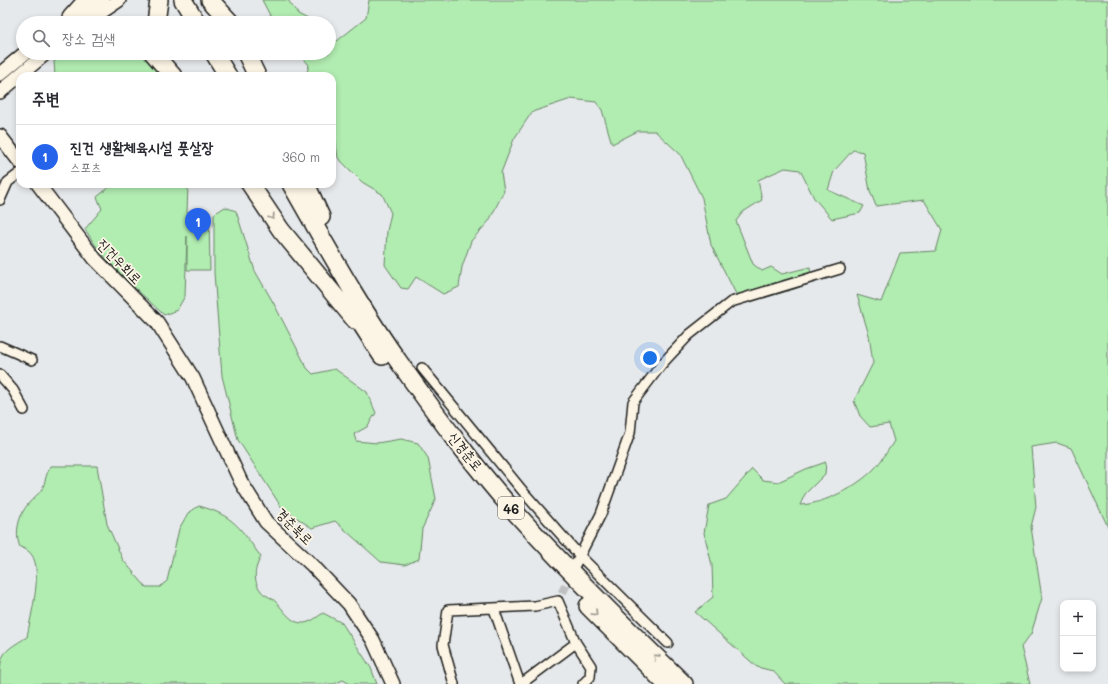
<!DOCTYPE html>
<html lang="ko">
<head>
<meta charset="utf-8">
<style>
	:root { --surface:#fff; --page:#f7f7f7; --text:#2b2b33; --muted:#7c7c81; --line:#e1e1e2; --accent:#2563eb }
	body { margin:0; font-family:Mali,"Poor Story",sans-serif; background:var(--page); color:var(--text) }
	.controls { position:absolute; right:12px; bottom:12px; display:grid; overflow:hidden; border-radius:8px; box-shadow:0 2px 6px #0003 }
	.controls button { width:36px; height:36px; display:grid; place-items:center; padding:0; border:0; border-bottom:1px solid var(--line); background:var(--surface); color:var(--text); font:20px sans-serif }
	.you { position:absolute; left:650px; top:358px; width:14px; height:14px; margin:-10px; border:3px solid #fff; border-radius:50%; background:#1a73e8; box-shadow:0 0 0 6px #1a73e833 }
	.badge { display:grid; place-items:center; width:26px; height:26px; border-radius:50%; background:var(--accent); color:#fff; font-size:13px; font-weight:700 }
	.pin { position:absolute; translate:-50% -33px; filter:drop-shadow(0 1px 2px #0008) }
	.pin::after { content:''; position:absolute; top:21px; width:14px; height:12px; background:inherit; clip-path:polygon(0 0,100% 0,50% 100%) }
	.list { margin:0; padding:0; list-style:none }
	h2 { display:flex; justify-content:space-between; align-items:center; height:52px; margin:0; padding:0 16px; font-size:17px }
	h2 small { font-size:13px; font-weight:400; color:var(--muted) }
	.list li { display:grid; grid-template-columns:26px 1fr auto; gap:12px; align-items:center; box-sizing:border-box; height:64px; padding:0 16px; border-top:1px solid var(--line) }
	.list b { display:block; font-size:15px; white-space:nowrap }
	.list p { margin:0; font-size:13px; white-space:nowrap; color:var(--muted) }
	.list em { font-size:13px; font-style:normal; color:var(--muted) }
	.icon { flex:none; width:22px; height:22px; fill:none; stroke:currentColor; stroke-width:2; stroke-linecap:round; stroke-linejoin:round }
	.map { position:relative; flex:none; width:1108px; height:684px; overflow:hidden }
	.search { position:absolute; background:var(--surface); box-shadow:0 2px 6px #0003; left:16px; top:16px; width:320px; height:44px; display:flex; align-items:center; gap:10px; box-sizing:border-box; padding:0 14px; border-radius:22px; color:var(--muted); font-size:15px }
	.panel { position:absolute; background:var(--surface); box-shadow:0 2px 6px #0003; left:16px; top:72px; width:320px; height:116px; border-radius:12px }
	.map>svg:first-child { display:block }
	.green { fill:#b1ecb1; stroke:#668466 }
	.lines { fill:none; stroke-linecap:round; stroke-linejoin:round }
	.street-tunnel { stroke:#bec0c2; stroke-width:9; stroke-dasharray:9 4.5; stroke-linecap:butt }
	.street-casing { stroke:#1c1c1c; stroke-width:12 }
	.secondary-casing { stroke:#1c1c1c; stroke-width:16 }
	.highway-casing { stroke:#1c1c1c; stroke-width:20 }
	.street { stroke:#fcf5e5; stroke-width:9 }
	.secondary { stroke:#fcf5e5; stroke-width:13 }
	.highway { stroke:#fcf5e5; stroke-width:17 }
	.oneway { stroke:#97938b }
	.labels { text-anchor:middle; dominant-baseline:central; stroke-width:3.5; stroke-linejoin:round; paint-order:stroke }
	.shield { fill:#fcf5e5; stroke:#5f5d58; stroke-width:1 }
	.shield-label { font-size:13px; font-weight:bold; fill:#1c1c1c }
	.street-label { font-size:14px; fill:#1c1c1c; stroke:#fcf5e5 }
</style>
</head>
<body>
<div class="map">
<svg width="1108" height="684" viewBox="0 0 1108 684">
	<rect width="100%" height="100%" fill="#e6e9eb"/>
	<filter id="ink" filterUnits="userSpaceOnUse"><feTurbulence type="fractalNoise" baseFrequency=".025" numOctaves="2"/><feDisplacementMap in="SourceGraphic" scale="8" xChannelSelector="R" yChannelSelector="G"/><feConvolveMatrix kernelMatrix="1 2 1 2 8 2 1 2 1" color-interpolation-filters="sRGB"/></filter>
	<g filter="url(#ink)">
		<!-- green -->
		<path class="green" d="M 262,0 L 288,0 L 298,14 L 316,23 L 274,23 Z
			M 369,0 L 1108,0 L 1108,527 L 1071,448 L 1057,443 L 1031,447 L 1036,507 L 1031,527 L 1042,598 L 1031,634 L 1021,647 L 1030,684 L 785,684 L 773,671 L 757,667 L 695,612 L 713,597 L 712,565 L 704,533 L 709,505 L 726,499 L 752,469 L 763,480 L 778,482 L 806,469 L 826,462 L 825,474 L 805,494 L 800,505 C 824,504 858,486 874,469 C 882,461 888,450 894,441 L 889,424 L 870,427 L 860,416 L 854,401 L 873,363 L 869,335 L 857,295 L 881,302 L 900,253 L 936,251 L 942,230 L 924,200 L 876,206 L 870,191 L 863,152 L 853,150 L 834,171 L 828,190 L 864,206 L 860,213 L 832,219 L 814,198 L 800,170 L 785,168 L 758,180 L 762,200 L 743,212 L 736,221 L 753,264 L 762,271 L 771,267 L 782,274 L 810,267 L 811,283 C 791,291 771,295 751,302 L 737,296 L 711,245 L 702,198 L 680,154 L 655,131 L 638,131 L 612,144 L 602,110 L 596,102 L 571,99 L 532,112 L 514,139 L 501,173 L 504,191 L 489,221 L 471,241 L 462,267 L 459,287 L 443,294 L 416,277 L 408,289 L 401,288 L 385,265 L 387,231 L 391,213 L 382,194 L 362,182 L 338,158 L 335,136 L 332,134 L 332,76 L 306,76 L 309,65 L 299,53 L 329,53 L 329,35 L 337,41 L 366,18 Z
			M 71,53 L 144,53 L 161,76 L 55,76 L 54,61 Z
			M 113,184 L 188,184 L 187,213 L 209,212 L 210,270 L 187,270 L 187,236 L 185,296 L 177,310 L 164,315 C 136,288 104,263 85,229 L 102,209 L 97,197 Z
			M 225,207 L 236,211 L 255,271 L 273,302 L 307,368 L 313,374 L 335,369 L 367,392 L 376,413 L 367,427 L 354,434 L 356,441 L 377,443 L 401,439 L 418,443 L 428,458 L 436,499 L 422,529 L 419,559 L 405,565 L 381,562 L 335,521 L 312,528 L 282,508 L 238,440 L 222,376 L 214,273 L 214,214 Z
			M 51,466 L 97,466 L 107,524 L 123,560 L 146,587 L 160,587 L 167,581 L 179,529 L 188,513 L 199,506 C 234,515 241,529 261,557 C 255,567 252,580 261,591 C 264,596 272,597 276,602 C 283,609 290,622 301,623 C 309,624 317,617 323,613 L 342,623 L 371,668 L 377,684 L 350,684 L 343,680 L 334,684 L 0,684 C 0,653 1,653 27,637 C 30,618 46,563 28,551 C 26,549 22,548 20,547 C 14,533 19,514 29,503 C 33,498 39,494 42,489 C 46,481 45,475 51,466 Z"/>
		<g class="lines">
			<!-- street-tunnel -->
			<path class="street-tunnel" d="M 562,593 L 573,571"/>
			<!-- street casing -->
			<g class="street-casing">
				<path id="street" d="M 0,200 L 8,182 L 20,173
					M 0,346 L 32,360
					M 422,368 L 526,495 L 580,556 L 668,643
					M 0,375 L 13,390 L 24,410
					M 575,565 L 601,514 L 630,433 L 633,402 L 661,365 L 689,335 L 731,302 L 840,269
					M 494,609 L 520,684
					M 454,684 L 443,645 L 448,610 L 535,606 L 558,601 L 576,643 L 591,666 L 590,677 L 583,684
					M 521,684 L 576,643"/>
			</g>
			<!-- secondary casing -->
			<g class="secondary-casing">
				<path id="secondary" d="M 79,14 L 102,0
					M 85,23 L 119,0
					M 0,74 L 25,53
					M 0,92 L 46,53
					M 0,136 L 20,162
					M 38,184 L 95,259 L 157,322 L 193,378 L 241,482 L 266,522 L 312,565 L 349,604 L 373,640 L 393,684"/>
			</g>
			<!-- highway casing -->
			<g class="highway-casing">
				<path id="highway" d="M 183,0 L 197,23
					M 210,0 L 231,23
					M 71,18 L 87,0
					M 156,23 L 159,0
					M 153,53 L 173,76
					M 214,53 L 228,76
					M 246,53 L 257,76
					M 250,184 L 281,230 L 355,320
					M 291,184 C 326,245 360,308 401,365 C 436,414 475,468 515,512 C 569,572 626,628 684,684
					M 306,184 L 321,217
					M 351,308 L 382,356
					M 588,606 L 666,684"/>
			</g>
			<!-- street -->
			<use href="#street" class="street"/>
			<!-- secondary -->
			<use href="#secondary" class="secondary"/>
			<!-- highway -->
			<use href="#highway" class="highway"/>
		</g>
		<!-- one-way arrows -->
		<defs><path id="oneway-chevron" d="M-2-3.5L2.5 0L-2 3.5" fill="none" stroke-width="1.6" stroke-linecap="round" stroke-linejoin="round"/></defs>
		<g class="oneway">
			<use href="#oneway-chevron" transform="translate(272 217) rotate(56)"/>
			<use href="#oneway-chevron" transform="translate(595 613) rotate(45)"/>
			<use href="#oneway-chevron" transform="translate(656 657) rotate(-136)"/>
		</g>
	</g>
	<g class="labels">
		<!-- shield labels -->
		<rect class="shield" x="498" y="497" width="26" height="22" rx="3"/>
		<g class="shield-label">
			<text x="511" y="508">46</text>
		</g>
		<!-- street labels -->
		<g class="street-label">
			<text transform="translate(120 261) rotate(46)">진건우회로</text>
			<text transform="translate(466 451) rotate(51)">신경춘로</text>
			<text transform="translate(295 526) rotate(45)">경춘북로</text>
		</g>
	</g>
</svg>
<div class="controls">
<button>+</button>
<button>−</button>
</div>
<div class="you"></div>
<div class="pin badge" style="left:198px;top:241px">1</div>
<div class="search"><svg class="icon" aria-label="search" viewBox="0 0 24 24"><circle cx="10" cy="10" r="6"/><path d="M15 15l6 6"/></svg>장소 검색</div>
<section class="panel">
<h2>주변<small></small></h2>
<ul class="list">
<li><span class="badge">1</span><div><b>진건 생활체육시설 풋살장</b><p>스포츠</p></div><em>360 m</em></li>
</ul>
</section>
</div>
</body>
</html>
